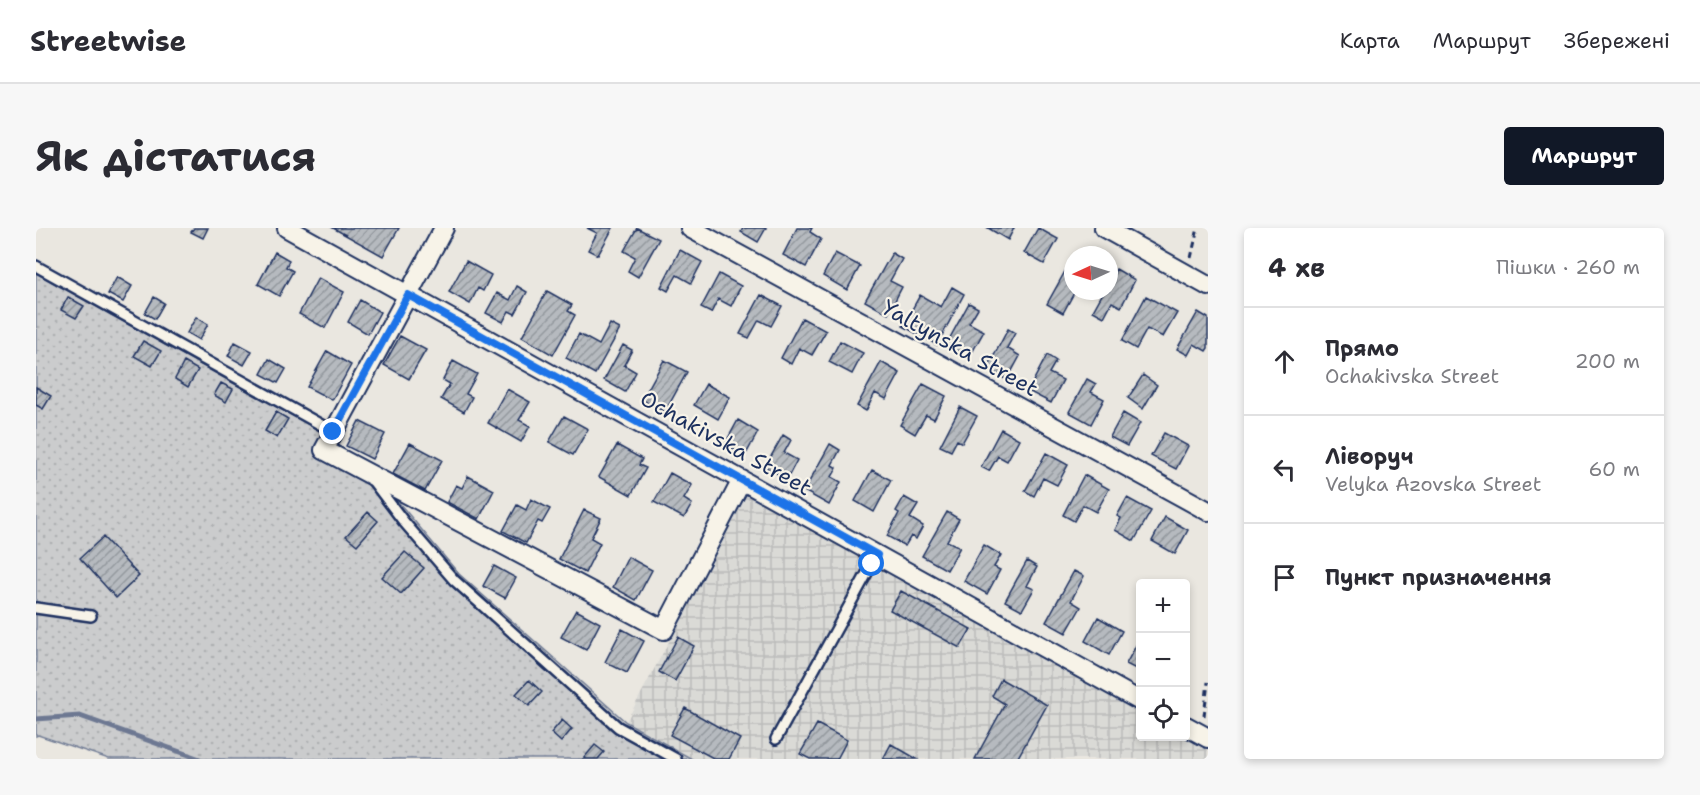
<!DOCTYPE html>
<html lang="uk">
<head>
<meta charset="utf-8">
<style>
	:root { --surface:#fff; --page:#f7f7f7; --text:#2b2b33; --muted:#7c7c81; --line:#e1e1e2; --accent:#111827 }
	body { margin:0; font-family:"Shantell Sans",sans-serif; background:var(--page); color:var(--text) }
	.controls { position:absolute; right:18px; bottom:18px; display:grid; overflow:hidden; border-radius:6px; box-shadow:0 3px 9px #0003 }
	.controls button { width:54px; height:54px; display:grid; place-items:center; padding:0; border:0; border-bottom:2px solid var(--line); background:var(--surface); color:var(--text); font:30px sans-serif }
	.compass { position:absolute; left:1028px; top:18px; width:54px; height:54px; border-radius:50%; background:var(--surface); box-shadow:0 3px 9px #0003; rotate:266deg }
	.stop { position:absolute; width:18px; height:18px; margin:-14px; border:4px solid #1a73e8; border-radius:50%; background:#fff }
	.stop.end { background:#1a73e8; border-color:#fff; box-shadow:0 2px 6px #0008 }
	.list { margin:0; padding:0; list-style:none }
	h2 { display:flex; justify-content:space-between; align-items:center; height:78px; margin:0; padding:0 24px; font-size:26px }
	h2 small { font-size:20px; font-weight:400; color:var(--muted) }
	.list li { display:grid; grid-template-columns:39px 1fr auto; gap:18px; align-items:center; box-sizing:border-box; height:108px; padding:0 24px; border-top:2px solid var(--line) }
	.list b { display:block; font-size:22px; white-space:nowrap }
	.list p { margin:0; font-size:20px; white-space:nowrap; color:var(--muted) }
	.list em { font-size:20px; font-style:normal; color:var(--muted) }
	.icon { flex:none; width:33px; height:33px; fill:none; stroke:currentColor; stroke-width:2; stroke-linecap:round; stroke-linejoin:round }
	.map { position:relative; flex:none; width:1172px; height:531px; overflow:hidden; border-radius:6px }
	header { display:flex; align-items:center; gap:36px; box-sizing:border-box; height:84px; padding:0 30px; background:var(--surface); border-bottom:2px solid var(--line) }
	header strong { font-size:28px }
	nav { display:flex; gap:33px; margin-inline-start:auto; font-size:21px }
	.intro { display:flex; align-items:center; justify-content:space-between; box-sizing:border-box; height:144px; padding:0 36px }
	h1 { margin:0; font-size:42px }
	.button { padding:15px 27px; border-radius:6px; background:var(--accent); color:#fff; font-size:21px; font-weight:700 }
	main { display:flex; gap:36px; padding:0 36px }
	aside { flex:1; background:var(--surface); border-radius:6px; box-shadow:0 3px 9px #0003 }
	.map>svg:first-child { display:block }
	.industrial { fill:url(#industrial-grid) }
	.grass { fill:url(#grass-dots); stroke:#737e96; stroke-width:1.5 }
	.lines { fill:none; stroke-linecap:round; stroke-linejoin:round }
	.stream { stroke:#6d7892; stroke-width:5 }
	.building { fill:url(#building-hatch); stroke:#1b2f5e; stroke-width:1.5 }
	.lane-casing { stroke:#1b2f5e; stroke-width:14 }
	.street-casing { stroke:#1b2f5e; stroke-width:22 }
	.path { stroke:#1b2f5e; stroke-width:3; stroke-dasharray:6 4.5; stroke-linecap:butt }
	.lane { stroke:#f7f3e8; stroke-width:9 }
	.street { stroke:#f7f3e8; stroke-width:18 }
	.route { stroke:#1a73e8; stroke-width:8 }
	.labels { text-anchor:middle; dominant-baseline:central; stroke-width:4.5; stroke-linejoin:round; paint-order:stroke }
	.street-label { font-size:22px; fill:#1b2f5e; stroke:#f7f3e8 }
</style>
</head>
<body>
<header>
<strong>Streetwise</strong>
<nav><a>Карта</a><a>Маршрут</a><a>Збережені</a></nav>
</header>
<div class="intro"><h1>Як дістатися</h1><a class="button">Маршрут</a></div>
<main>
<div class="map">
<svg width="1172" height="531" viewBox="0 0 1172 531">
	<defs>
		<pattern id="industrial-grid" width="8" height="8" patternUnits="userSpaceOnUse" patternTransform="scale(1.5)"><rect width="8" height="8" fill="#dadad6"/><path d="M0 4h8M4 0v8" fill="none" stroke="#babbba"/></pattern>
		<pattern id="grass-dots" width="8" height="8" patternUnits="userSpaceOnUse" patternTransform="scale(1.5)"><rect width="8" height="8" fill="#cbcccd"/><path d="M2 2h.1M6 6h.1" fill="none" stroke="#aeb0b2" stroke-width="1.8" stroke-linecap="round"/></pattern>
		<pattern id="building-hatch" width="6" height="6" patternUnits="userSpaceOnUse" patternTransform="scale(1.5)"><rect width="6" height="6" fill="#b6babf"/><path d="M-1 1l2-2M0 6l6-6M5 7l2-2" fill="none" stroke="#93989e"/></pattern>
	</defs>
	<rect width="100%" height="100%" fill="#eae7e0"/>
	<filter id="ink" filterUnits="userSpaceOnUse"><feTurbulence type="fractalNoise" baseFrequency=".0167" numOctaves="2"/><feDisplacementMap in="SourceGraphic" scale="12" xChannelSelector="R" yChannelSelector="G"/><feConvolveMatrix kernelMatrix="1 2 1 2 8 2 1 2 1" color-interpolation-filters="sRGB"/></filter>
	<g filter="url(#ink)">
		<!-- industrial -->
		<path class="industrial" d="M 711,267 L 1104,485 L 1104,508 L 1147,509 L 1172,522 L 1172,531 L 656,531 L 590,494 Z"/>
		<!-- grass -->
		<path class="grass" d="M 0,45 L 291,207 L 282,223 L 353,263 L 423,346 L 590,494 L 656,531 L 73,531 L 2,507 L 0,508 Z"/>
		<g class="lines">
			<!-- stream -->
			<path class="stream" d="M 0,491 L 44,488 L 164,531"/>
		</g>
		<!-- building -->
		<path class="building" d="M 158,0 L 172,0 L 167,10 L 155,4 Z
			M 297,0 L 363,0 L 347,28 Z
			M 551,0 L 577,0 L 562,27 L 552,22 L 561,5 Z
			M 601,0 L 623,11 L 602,49 L 592,43 L 599,29 L 588,23 Z
			M 707,0 L 730,0 L 722,14 L 705,4 Z
			M 761,0 L 776,0 L 774,4 L 785,11 L 770,39 L 747,27 Z
			M 952,0 L 978,0 L 972,12 Z
			M 1002,0 L 1022,11 L 1008,36 L 988,25 Z
			M 644,22 L 666,34 L 655,55 L 641,47 L 632,63 L 625,59 Z
			M 239,24 L 253,32 L 250,39 L 257,43 L 243,68 L 222,56 Z
			M 799,25 L 824,38 L 811,62 L 787,48 Z
			M 856,25 L 866,31 L 854,53 L 866,59 L 852,86 L 829,73 Z
			M 1037,29 L 1037,63 L 1039,63 L 1027,85 L 1011,76 Z
			M 430,33 L 455,47 L 447,63 L 442,60 L 434,76 L 413,64 Z
			M 1080,41 L 1099,52 L 1085,79 L 1076,74 L 1068,89 L 1057,83 L 1068,63 L 1073,63 L 1073,54 Z
			M 683,46 L 705,58 L 695,78 L 682,71 L 675,85 L 665,80 Z
			M 81,49 L 96,58 L 87,74 L 72,66 Z
			M 282,50 L 308,64 L 289,100 L 263,86 Z
			M 481,58 L 491,64 L 479,86 L 473,83 L 467,94 L 450,85 L 461,65 L 474,72 Z
			M 916,59 L 928,66 L 901,117 L 867,98 L 884,67 L 905,79 Z
			M 511,63 L 536,77 L 532,83 L 539,87 L 517,127 L 486,109 Z
			M 725,67 L 746,78 L 735,98 L 723,92 L 713,110 L 704,106 Z
			M 1110,68 L 1141,85 L 1127,109 L 1111,101 L 1100,121 L 1086,113 Z
			M 32,69 L 48,78 L 40,90 L 25,82 Z
			M 118,69 L 128,75 L 119,91 L 109,85 Z
			M 324,72 L 344,84 L 332,106 L 312,94 Z
			M 933,75 L 942,80 L 933,95 L 948,103 L 933,130 L 910,117 Z
			M 1162,84 L 1172,90 L 1172,120 L 1170,123 L 1158,116 L 1152,127 L 1141,121 Z
			M 160,89 L 172,96 L 163,112 L 151,105 Z
			M 766,90 L 790,103 L 776,127 L 763,120 L 755,136 L 745,130 Z
			M 574,96 L 584,101 L 559,146 L 530,130 L 543,106 L 563,117 Z
			M 972,101 L 979,105 L 971,120 L 984,128 L 971,152 L 951,141 Z
			M 364,108 L 390,122 L 373,151 L 348,137 Z
			M 107,113 L 125,123 L 116,138 L 98,128 Z
			M 804,113 L 827,125 L 816,146 L 793,134 Z
			M 199,114 L 216,123 L 208,137 L 192,128 Z
			M 587,117 L 596,122 L 588,137 L 600,144 L 589,164 L 568,152 Z
			M 291,123 L 315,137 L 296,172 L 271,159 Z
			M 1011,127 L 1020,133 L 1013,145 L 1027,152 L 1015,175 L 992,163 Z
			M 233,131 L 250,141 L 242,155 L 225,146 Z
			M 628,132 L 651,144 L 629,184 L 606,172 Z
			M 417,133 L 441,146 L 430,166 L 436,169 L 428,184 L 405,171 L 414,156 L 407,152 Z
			M 148,134 L 162,142 L 152,159 L 139,151 Z
			M 845,134 L 864,145 L 850,171 L 839,165 L 830,183 L 821,178 Z
			M 1107,147 L 1121,157 L 1107,181 L 1092,170 Z
			M 1051,151 L 1060,156 L 1055,164 L 1068,171 L 1055,196 L 1033,184 Z
			M 185,155 L 197,161 L 190,174 L 178,167 Z
			M 670,156 L 694,169 L 682,191 L 658,177 Z
			M 887,156 L 910,168 L 898,191 L 890,187 L 879,206 L 864,197 Z
			M 0,159 L 15,168 L 7,181 L 0,177 Z
			M 471,161 L 494,174 L 483,192 L 494,198 L 485,214 L 452,195 Z
			M 924,179 L 941,188 L 926,215 L 921,212 L 915,223 L 904,218 Z
			M 240,184 L 252,191 L 241,210 L 229,203 Z
			M 1087,185 L 1104,195 L 1091,218 L 1074,209 Z
			M 528,188 L 552,201 L 537,227 L 513,214 Z
			M 702,192 L 722,204 L 709,228 L 689,216 Z
			M 323,193 L 349,206 L 336,231 L 310,218 Z
			M 965,201 L 983,211 L 971,233 L 962,228 L 953,243 L 945,239 Z
			M 1128,205 L 1152,218 L 1140,241 L 1115,228 Z
			M 747,207 L 755,212 L 748,225 L 761,232 L 751,251 L 729,239 Z
			M 374,215 L 406,232 L 389,263 L 357,246 Z
			M 794,216 L 804,222 L 796,237 L 801,240 L 796,249 L 805,254 L 793,277 L 768,263 Z
			M 581,217 L 606,231 L 603,237 L 610,240 L 595,267 L 563,249 Z
			M 1010,225 L 1032,237 L 1021,257 L 1007,250 L 998,268 L 989,263 Z
			M 836,242 L 855,252 L 838,284 L 819,273 Z
			M 634,245 L 656,257 L 648,271 L 656,276 L 648,290 L 618,274 Z
			M 1048,247 L 1073,261 L 1060,284 L 1047,277 L 1038,293 L 1027,287 Z
			M 432,248 L 458,262 L 443,291 L 411,274 L 420,257 L 426,260 Z
			M 868,269 L 882,277 L 874,290 L 887,298 L 880,311 L 875,308 L 869,318 L 851,308 L 863,285 L 860,283 Z
			M 1091,270 L 1115,283 L 1098,313 L 1079,302 L 1085,290 L 1081,288 Z
			M 495,271 L 514,281 L 506,295 L 502,293 L 490,315 L 467,303 L 481,277 L 490,282 Z
			M 548,282 L 565,290 L 555,310 L 564,315 L 549,345 L 523,331 Z
			M 332,284 L 342,293 L 321,317 L 310,308 Z
			M 911,284 L 923,291 L 911,313 L 924,319 L 911,342 L 886,328 Z
			M 1129,289 L 1152,302 L 1139,326 L 1116,313 Z
			M 67,309 L 103,348 L 80,370 L 44,330 Z
			M 948,317 L 965,327 L 958,339 L 964,342 L 951,366 L 928,353 Z
			M 369,324 L 388,340 L 365,366 L 346,349 Z
			M 592,329 L 616,342 L 600,372 L 577,359 Z
			M 991,333 L 1001,339 L 991,358 L 998,361 L 986,382 L 969,373 Z
			M 458,338 L 480,350 L 469,370 L 447,358 Z
			M 1038,343 L 1048,348 L 1035,373 L 1045,379 L 1030,405 L 1010,394 Z
			M 865,363 L 935,401 L 924,420 L 854,382 Z
			M 540,382 L 564,395 L 550,422 L 525,409 Z
			M 1062,389 L 1086,403 L 1073,427 L 1049,413 Z
			M 586,401 L 608,413 L 591,445 L 569,434 Z
			M 642,409 L 658,418 L 639,453 L 623,444 Z
			M 1104,410 L 1104,443 L 1090,436 Z
			M 965,451 L 1011,477 L 981,531 L 939,531 L 969,476 L 956,468 Z
			M 493,452 L 506,464 L 493,478 L 480,466 Z
			M 649,480 L 704,511 L 693,531 L 679,531 L 634,507 Z
			M 526,492 L 536,501 L 525,514 L 515,505 Z
			M 781,496 L 811,512 L 801,531 L 774,531 L 764,526 Z
			M 855,516 L 881,531 L 847,531 Z
			M 559,517 L 568,524 L 562,531 L 547,531 Z"/>
		<g class="lines">
			<!-- lane casing -->
			<g class="lane-casing">
				<path id="lane" d="M 0,38 L 298,204
					M 337,253 L 368,294 L 418,352 L 582,499 L 640,531
					M 0,380 L 55,388
					M 740,511 L 841,327"/>
			</g>
			<!-- street casing -->
			<g class="street-casing">
				<path id="street" d="M 251,0 L 1104,473
					M 408,0 L 288,222 L 628,402 L 706,252
					M 654,0 L 1172,283
					M 1068,0 L 1172,58
					M 1150,498 L 1172,510"/>
			</g>
			<!-- path -->
			<path class="path" d="M 1155,30 L 1162,0
				M 1168,488 L 1172,454"/>
			<!-- lane -->
			<use href="#lane" class="lane"/>
			<!-- street -->
			<use href="#street" class="street"/>
		</g>
	</g>
	<g class="lines" filter="url(#ink)">
		<!-- route -->
		<path class="route" d="M 297,204 L 372,67 L 841,327 L 836,336"/>
	</g>
	<g class="labels">
		<!-- street labels -->
		<g class="street-label">
			<text transform="translate(924 120) rotate(29)">Yaltynska Street</text>
			<text transform="translate(690 215) rotate(29)">Ochakivska Street</text>
		</g>
	</g>
</svg>
<div class="controls">
<button>+</button>
<button>−</button>
<button><svg class="icon" aria-label="locate" viewBox="0 0 24 24"><circle cx="12" cy="12" r="6"/><path d="M12 2v4M12 18v4M2 12h4M18 12h4"/></svg></button>
</div>
<svg class="compass" viewBox="-18 -18 36 36"><path d="M0-13l5 13h-10z" fill="#e53935"/><path d="M0 13l5-13h-10z" fill="#7c7c81"/></svg>
<div class="stop" style="left:836px;top:336px"></div>
<div class="stop end" style="left:297px;top:204px"></div>
</div>
<aside>
<h2>4 хв<small>Пішки · 260 m</small></h2>
<ul class="list">
<li><svg class="icon" aria-label="ahead" viewBox="0 0 24 24"><path d="M12 20V5M6 11l6-6 6 6"/></svg><div><b>Прямо</b><p>Ochakivska Street</p></div><em>200 m</em></li>
<li><svg class="icon" aria-label="left" viewBox="0 0 24 24"><path d="M17 20v-9H6M10 6l-5 5 5 5"/></svg><div><b>Ліворуч</b><p>Velyka Azovska Street</p></div><em>60 m</em></li>
<li><svg class="icon" aria-label="arrive" viewBox="0 0 24 24"><path d="M6 21V4h12l-3 4 3 4H6"/></svg><div><b>Пункт призначення</b></div></li>
</ul>
</aside>
</main>
</body>
</html>
